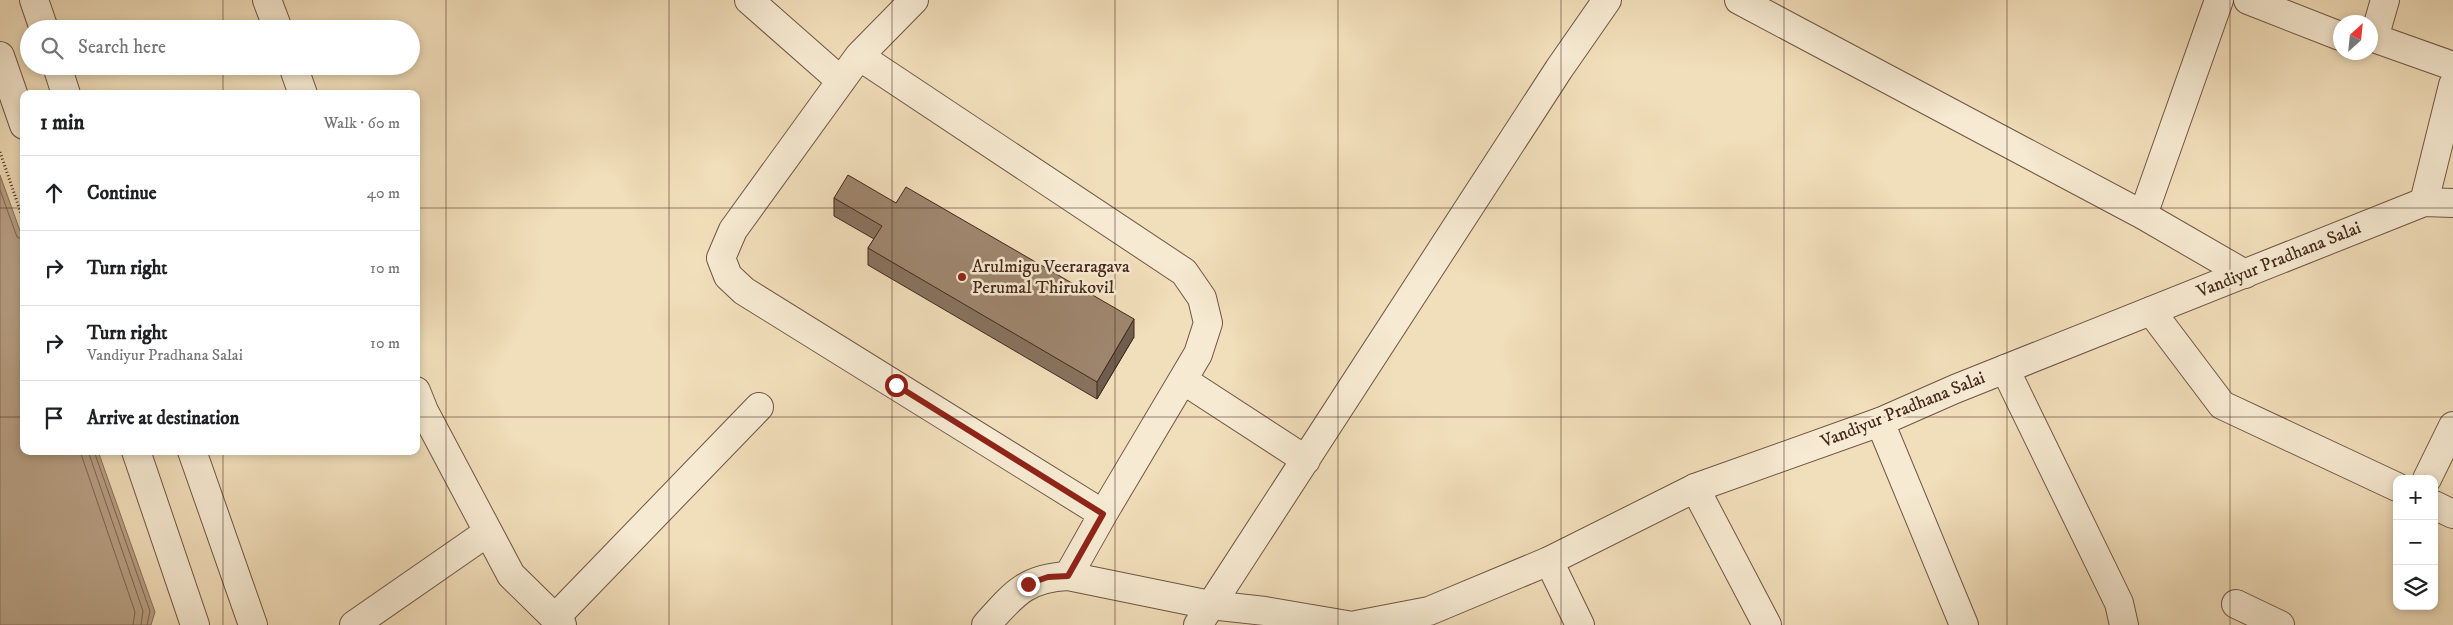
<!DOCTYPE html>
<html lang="en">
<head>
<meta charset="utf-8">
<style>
	:root { --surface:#fff; --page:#f2f2f2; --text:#202124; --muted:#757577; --line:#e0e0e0 }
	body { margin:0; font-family:"IM FELL DW Pica",serif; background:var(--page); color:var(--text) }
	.controls { position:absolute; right:15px; bottom:15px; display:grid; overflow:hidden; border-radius:10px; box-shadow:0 2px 8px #0003 }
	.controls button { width:45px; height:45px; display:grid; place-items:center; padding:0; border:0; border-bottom:1px solid var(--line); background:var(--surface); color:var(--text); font:25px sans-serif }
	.compass { position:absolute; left:2333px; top:15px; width:45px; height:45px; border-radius:50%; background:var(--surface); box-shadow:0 2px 8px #0003; rotate:27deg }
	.stop { position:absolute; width:15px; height:15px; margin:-11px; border:4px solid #8f2418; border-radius:50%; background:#fff }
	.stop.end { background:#8f2418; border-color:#fff; box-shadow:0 1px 5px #0008 }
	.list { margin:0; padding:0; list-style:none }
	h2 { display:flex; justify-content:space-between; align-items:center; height:65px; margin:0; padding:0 20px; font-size:21px }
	h2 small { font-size:16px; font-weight:400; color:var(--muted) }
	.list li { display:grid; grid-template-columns:32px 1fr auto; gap:15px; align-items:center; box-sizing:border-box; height:75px; padding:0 20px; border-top:1px solid var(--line) }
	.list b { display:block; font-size:19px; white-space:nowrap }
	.list p { margin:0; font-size:16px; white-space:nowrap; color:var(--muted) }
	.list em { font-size:16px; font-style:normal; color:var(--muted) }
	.icon { flex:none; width:28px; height:28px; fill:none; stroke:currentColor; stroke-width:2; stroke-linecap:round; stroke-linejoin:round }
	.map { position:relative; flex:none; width:2453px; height:625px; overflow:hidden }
	.search { position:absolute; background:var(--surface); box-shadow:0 2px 8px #0003; left:20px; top:20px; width:400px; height:55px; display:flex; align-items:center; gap:12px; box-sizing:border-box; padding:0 18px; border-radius:28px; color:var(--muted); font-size:19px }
	.panel { position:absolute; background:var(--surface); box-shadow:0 2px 8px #0003; left:20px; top:90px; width:400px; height:365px; border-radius:10px }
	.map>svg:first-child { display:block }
	.water { fill:#b7a084; stroke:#89705a }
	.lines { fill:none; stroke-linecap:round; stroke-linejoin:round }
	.shore { stroke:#7e6450; stroke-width:1 }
	.minor-casing { stroke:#705543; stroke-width:30 }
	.tertiary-casing { stroke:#705543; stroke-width:30 }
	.path { stroke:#45271b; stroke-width:3; stroke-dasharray:1 2.5; stroke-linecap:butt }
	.minor { stroke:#f6ead2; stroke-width:28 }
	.tertiary { stroke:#f6ead2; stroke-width:28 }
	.wall { fill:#88735f; stroke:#45271b }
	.shaded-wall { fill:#6f5e4d; stroke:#45271b }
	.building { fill:#9e866e; stroke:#45271b }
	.route { stroke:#8f2418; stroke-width:6 }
	.grid { fill:none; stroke:#45271b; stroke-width:1; stroke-opacity:0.55 }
	.poi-dot { fill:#8f2418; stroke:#f6ead2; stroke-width:2 }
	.labels { text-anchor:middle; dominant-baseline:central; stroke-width:5; stroke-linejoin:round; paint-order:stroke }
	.street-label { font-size:18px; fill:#45271b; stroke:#f6ead2 }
	.poi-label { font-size:18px; fill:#45271b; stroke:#f6ead2; text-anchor:start }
</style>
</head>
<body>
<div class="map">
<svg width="2453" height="625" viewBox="0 0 2453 625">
	<rect width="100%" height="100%" fill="#f1deba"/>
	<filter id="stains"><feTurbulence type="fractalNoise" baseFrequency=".004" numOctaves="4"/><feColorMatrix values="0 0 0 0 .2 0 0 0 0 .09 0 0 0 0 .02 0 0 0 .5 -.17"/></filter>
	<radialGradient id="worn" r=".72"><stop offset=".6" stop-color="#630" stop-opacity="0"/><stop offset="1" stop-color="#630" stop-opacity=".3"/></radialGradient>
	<!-- water -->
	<path class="water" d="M 0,175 L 24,242 L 24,451 L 98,451 L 155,612 L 151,625 L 0,625 Z"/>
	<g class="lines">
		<!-- shore -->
		<path class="shore" d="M 0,190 L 17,237 L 24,240
			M 80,451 L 135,612 L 133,625
			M 88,451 L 143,611 L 141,625
			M 94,451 L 150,611 L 147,625"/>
		<!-- minor casing -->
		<g class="minor-casing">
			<path id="minor" d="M 749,0 L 841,81
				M 1739,0 L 2143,215 L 2245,274
				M 2248,0 L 2340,36
				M 2385,0 L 2374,38 L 2453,66
				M 859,56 L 914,0
				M 2424,202 L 2453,85
				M 2143,215 L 2219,0
				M 2151,311 L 2222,405 L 2397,487
				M 2005,369 L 2119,603 L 2124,625
				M 1183,380 L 1306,460
				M 1880,422 L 1964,625
				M 2427,479 L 2453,426
				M 1695,488 L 1767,625
				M 2434,505 L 2453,514
				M 1549,561 L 1580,625
				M 1068,576 L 1103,514 L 1198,354 L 1208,323 L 1202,298 L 1184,272 L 859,56 L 733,230 L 721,258 L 728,276 L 744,291 L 1103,514
				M 2236,604 L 2280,625
				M 555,618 L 759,407
				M 1198,625 L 1559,69 L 1607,0"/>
		</g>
		<!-- tertiary casing -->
		<g class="tertiary-casing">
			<path id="tertiary" d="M 34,0 L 44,29
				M 267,0 L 278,29
				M 0,56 L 24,125
				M 57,66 L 66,94
				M 293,66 L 303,94
				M 416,391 L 424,411 L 511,575 L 562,625
				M 136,451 L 195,625
				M 192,451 L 253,625
				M 354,625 L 488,532
				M 986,625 C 1013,595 1025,578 1068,576 L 1210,605 L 1265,611 L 1347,625
				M 1356,625 L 1429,611 L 1549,561 L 1695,488 L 1880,422 L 1955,389 L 2424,202 L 2453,203"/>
		</g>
		<!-- path -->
		<path class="path" d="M 0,152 L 24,222"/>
		<!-- minor -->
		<use href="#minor" class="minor"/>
		<!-- tertiary -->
		<use href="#tertiary" class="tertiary"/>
	</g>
	<!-- wall -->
	<path class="wall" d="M 834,198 L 896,203 L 1134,337 L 1097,399 L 868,265 L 868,248 L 874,239 L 834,216 Z"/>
	<!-- shaded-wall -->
	<path class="shaded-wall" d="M 1134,319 L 1134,337 L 1097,399 L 1097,382 Z"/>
	<!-- building -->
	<path class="building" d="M 848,175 L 896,203 L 906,187 L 1134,319 L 1097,382 L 868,248 L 882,226 L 834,198 Z"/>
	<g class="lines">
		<!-- route -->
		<path class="route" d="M 896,385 L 1103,514 L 1068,576 L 1048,577 L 1028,584"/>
	</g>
	<!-- grid -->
	<path class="grid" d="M 223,0 L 223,29M 446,0 L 446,625M 669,0 L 669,625M 892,0 L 892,625M 1115,0 L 1115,625M 1338,0 L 1338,625M 1561,0 L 1561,625M 1784,0 L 1784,625M 2007,0 L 2007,625M 2230,0 L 2230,625M 223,66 L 223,94M 0,208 L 24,208M 416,208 L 2453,208M 0,417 L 24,417M 416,417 L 2453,417M 223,451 L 223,625"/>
	<!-- markers -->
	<circle class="poi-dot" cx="962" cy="277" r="5"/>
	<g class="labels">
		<!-- street labels -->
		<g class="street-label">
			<text transform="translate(2279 260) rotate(-22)">Vandiyur Pradhana Salai</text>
			<text transform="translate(1903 410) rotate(-22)">Vandiyur Pradhana Salai</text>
		</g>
		<!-- poi labels -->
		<g class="poi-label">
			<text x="972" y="267">Arulmigu Veeraragava<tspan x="972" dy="21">Perumal Thirukovil</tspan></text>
		</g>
	</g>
	<rect width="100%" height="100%" filter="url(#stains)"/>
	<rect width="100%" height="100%" fill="url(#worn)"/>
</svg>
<div class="controls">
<button>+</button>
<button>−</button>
<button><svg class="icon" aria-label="layers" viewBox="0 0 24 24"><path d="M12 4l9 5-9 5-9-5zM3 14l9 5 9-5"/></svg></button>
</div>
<svg class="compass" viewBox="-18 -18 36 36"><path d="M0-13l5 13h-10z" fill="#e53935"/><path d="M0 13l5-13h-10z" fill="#757577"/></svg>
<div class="stop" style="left:896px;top:385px"></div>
<div class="stop end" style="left:1028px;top:584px"></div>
<div class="search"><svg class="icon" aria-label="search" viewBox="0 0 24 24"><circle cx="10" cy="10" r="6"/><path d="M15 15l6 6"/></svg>Search here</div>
<section class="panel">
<h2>1 min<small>Walk · 60 m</small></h2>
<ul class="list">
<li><svg class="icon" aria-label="ahead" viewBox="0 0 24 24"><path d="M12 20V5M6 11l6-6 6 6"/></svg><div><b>Continue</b></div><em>40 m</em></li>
<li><svg class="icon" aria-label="right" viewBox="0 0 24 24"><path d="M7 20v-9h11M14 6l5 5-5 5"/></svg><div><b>Turn right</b></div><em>10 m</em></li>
<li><svg class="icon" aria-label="right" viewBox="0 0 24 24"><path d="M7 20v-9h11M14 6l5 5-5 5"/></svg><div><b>Turn right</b><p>Vandiyur Pradhana Salai</p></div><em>10 m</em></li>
<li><svg class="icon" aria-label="arrive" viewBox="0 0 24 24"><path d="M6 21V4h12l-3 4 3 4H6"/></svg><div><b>Arrive at destination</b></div></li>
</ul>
</section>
</div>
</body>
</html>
